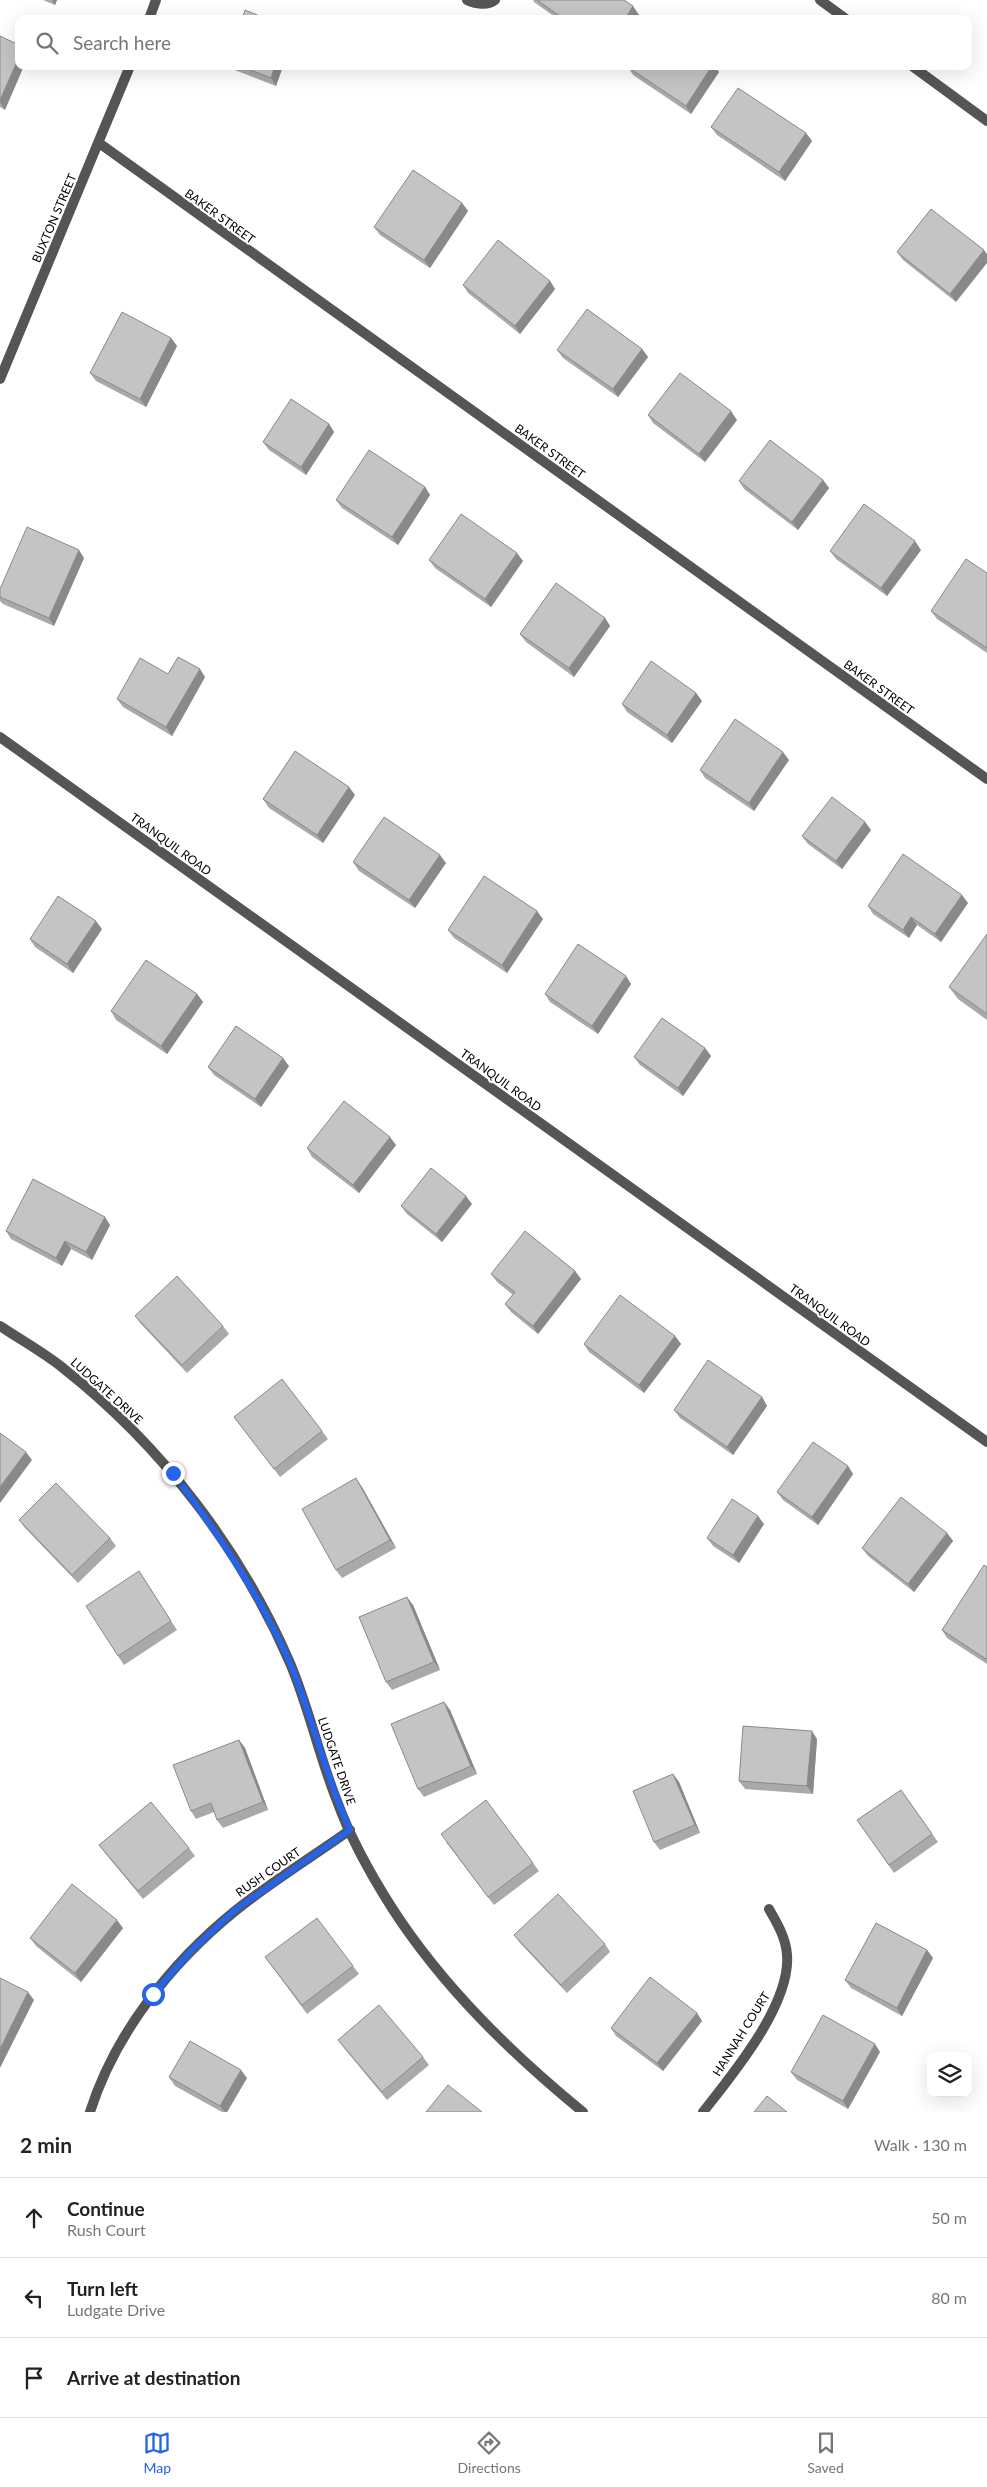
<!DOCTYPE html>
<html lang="en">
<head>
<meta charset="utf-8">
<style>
	:root { --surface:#fff; --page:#f2f2f2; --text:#222; --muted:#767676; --line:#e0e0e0; --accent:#2563eb }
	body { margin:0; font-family:Lato,sans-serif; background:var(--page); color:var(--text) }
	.controls { position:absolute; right:15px; bottom:15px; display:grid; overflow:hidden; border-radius:10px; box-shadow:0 5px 20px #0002 }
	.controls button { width:45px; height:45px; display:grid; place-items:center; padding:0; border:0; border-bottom:1px solid var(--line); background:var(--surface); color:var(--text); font:25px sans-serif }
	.stop { position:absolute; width:15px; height:15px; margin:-11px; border:4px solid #2563eb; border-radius:50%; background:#fff }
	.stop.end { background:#2563eb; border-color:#fff; box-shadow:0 1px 5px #0008 }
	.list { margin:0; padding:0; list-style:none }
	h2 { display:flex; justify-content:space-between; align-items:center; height:65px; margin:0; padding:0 20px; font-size:21px }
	h2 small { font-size:16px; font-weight:400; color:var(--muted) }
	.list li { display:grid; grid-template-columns:32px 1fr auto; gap:15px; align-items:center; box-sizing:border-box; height:80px; padding:0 20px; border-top:1px solid var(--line) }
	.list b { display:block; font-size:19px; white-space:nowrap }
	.list p { margin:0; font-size:16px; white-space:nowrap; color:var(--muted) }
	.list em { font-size:16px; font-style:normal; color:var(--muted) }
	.icon { flex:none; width:28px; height:28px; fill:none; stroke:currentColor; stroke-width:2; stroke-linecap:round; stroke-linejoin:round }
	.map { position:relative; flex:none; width:987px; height:2112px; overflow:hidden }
	.search { position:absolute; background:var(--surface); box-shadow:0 5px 20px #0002; left:15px; right:15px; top:15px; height:55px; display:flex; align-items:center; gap:12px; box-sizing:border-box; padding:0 18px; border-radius:10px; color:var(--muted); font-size:19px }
	.sheet { height:305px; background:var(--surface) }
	nav { display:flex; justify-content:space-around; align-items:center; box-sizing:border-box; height:70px; border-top:1px solid var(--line); background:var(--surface); font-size:14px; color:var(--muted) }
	nav a { display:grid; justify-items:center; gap:2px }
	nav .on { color:var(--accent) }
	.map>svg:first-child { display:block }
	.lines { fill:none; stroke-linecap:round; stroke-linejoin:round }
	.service { stroke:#555; stroke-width:10 }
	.minor { stroke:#555; stroke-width:10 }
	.wall { fill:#a9a9a9 }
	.shaded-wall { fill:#898989 }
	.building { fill:#c4c4c4; stroke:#898989 }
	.route { stroke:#2563eb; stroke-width:6 }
	.labels { text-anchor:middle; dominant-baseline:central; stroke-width:4.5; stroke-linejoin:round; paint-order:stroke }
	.street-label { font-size:12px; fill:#000; stroke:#fff }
</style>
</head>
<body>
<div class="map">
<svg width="987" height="2112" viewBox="0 0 987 2112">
	<rect width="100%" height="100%" fill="#fff"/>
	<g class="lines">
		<!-- service -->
		<path class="service" d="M 467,0 C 475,4 488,6 495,0"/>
		<!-- minor -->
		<path class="minor" d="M 820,0 L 846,19
			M 149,19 L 156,0
			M 912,66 L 987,121
			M 99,143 L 987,779
			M 0,379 L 130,66
			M 0,737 L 987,1442
			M 0,1326 C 21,1340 43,1352 63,1368 C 161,1445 240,1548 290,1663 C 309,1708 319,1756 337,1801 C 350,1837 371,1875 392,1908 C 443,1987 511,2053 583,2112
			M 90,2112 C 115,2033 171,1963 235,1911 C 271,1882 312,1857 350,1830
			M 703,2112 C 733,2074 791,2004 787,1955 C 786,1938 777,1923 769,1909"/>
	</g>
	<!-- wall -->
	<path class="wall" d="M 43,0 L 57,0 L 55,5 Z
		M 533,0 L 624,0 L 639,15 L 636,19 L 558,19 L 534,2 Z
		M 0,36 L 5,110 L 0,107 Z
		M 230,66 L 283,66 L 276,86 L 232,69 Z
		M 628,67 L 719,72 L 691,114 L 633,75 Z
		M 711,127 L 806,133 L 812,141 L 785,181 L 717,135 Z
		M 462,203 L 468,211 L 430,268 L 380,235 L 374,227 Z
		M 931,209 L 956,302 L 903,260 L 897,252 Z
		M 550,281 L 555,289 L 520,334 L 468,293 L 463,285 Z
		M 171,338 L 177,346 L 146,407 L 96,381 L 90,373 Z
		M 642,349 L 648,357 L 618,397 L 563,358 L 557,350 Z
		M 648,415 L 737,420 L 705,462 L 653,423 Z
		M 329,424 L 334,432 L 306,475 L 269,450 L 263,442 Z
		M 823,480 L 829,488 L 798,530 L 744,489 L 739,481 Z
		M 425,487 L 430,495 L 398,545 L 342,508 L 336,500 Z
		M 921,550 L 887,596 L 836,559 L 830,551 Z
		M 84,558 L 54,626 L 3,604 L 0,601 L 0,589 Z
		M 429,560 L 523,561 L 491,607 L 435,568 Z
		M 987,573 L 987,653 L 937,619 L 931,611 Z
		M 605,618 L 610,626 L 574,677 L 526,642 L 520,634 Z
		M 168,674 L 205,677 L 172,736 L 123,707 L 117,699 Z
		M 696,693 L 702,701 L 672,743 L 627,712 L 622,704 Z
		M 789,760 L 754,811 L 705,778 L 700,770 Z
		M 355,795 L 323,843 L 269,808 L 263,799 Z
		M 865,822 L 871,830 L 842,869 L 808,844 L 802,836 Z
		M 353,862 L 446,863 L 415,908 L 359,871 Z
		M 968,903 L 941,942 L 917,925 L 909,938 L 873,914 L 868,906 Z
		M 543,919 L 507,973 L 454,938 L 448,930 Z
		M 102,929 L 73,973 L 35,947 L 30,939 Z
		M 987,934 L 987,1020 L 958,999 L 949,987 Z
		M 631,984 L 598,1034 L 550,1002 L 545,994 Z
		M 197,994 L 203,1002 L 167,1054 L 116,1020 L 111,1011 Z
		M 705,1048 L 711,1056 L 683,1096 L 640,1065 L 634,1057 Z
		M 289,1066 L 261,1107 L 214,1075 L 208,1067 Z
		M 396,1145 L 359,1193 L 312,1157 L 307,1148 Z
		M 472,1204 L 442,1242 L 407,1214 L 401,1206 Z
		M 110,1225 L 92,1260 L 71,1249 L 62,1266 L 11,1239 L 6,1231 Z
		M 575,1271 L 581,1279 L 538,1334 L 511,1312 L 505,1304 L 513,1295 L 497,1282 L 491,1274 Z
		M 135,1316 L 223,1326 L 229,1334 L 187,1373 L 141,1324 Z
		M 675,1336 L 681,1344 L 644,1393 L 589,1352 L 584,1344 Z
		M 762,1397 L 767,1406 L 733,1455 L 680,1418 L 674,1410 Z
		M 234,1417 L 322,1431 L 328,1439 L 280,1477 Z
		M 848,1466 L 853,1474 L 818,1525 L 783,1500 L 777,1492 Z
		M 362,1487 L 396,1548 L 342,1578 L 336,1570 Z
		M 19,1520 L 110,1538 L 116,1546 L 78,1583 L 25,1528 Z
		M 764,1524 L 739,1563 L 713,1546 L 707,1538 Z
		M 947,1533 L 953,1541 L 914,1592 L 868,1556 L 862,1548 Z
		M 987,1567 L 987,1664 L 947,1638 L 942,1630 Z
		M 139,1571 L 177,1630 L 124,1665 L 118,1656 Z
		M 413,1605 L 440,1670 L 392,1690 L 386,1682 Z
		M 444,1702 L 450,1710 L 477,1774 L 424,1797 L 418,1789 Z
		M 817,1739 L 813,1794 L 745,1789 L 739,1781 Z
		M 239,1740 L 245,1748 L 268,1810 L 223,1828 L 217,1820 L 214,1812 L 196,1819 L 191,1811 Z
		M 673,1774 L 679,1782 L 700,1833 L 660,1850 L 654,1842 Z
		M 901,1790 L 938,1842 L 894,1873 L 857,1820 Z
		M 446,1842 L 533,1863 L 539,1871 L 494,1905 Z
		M 99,1845 L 189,1848 L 195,1856 L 143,1899 L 105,1853 Z
		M 123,1928 L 81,1982 L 36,1946 L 30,1938 Z
		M 514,1935 L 605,1944 L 610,1952 L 567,1993 L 520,1943 Z
		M 927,1950 L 933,1958 L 902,2016 L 851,1988 L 845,1980 Z
		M 265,1957 L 353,1966 L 359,1974 L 307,2014 Z
		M 697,2013 L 702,2021 L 663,2071 L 616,2036 L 611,2028 Z
		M 338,2040 L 423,2057 L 429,2065 L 387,2100 L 344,2048 Z
		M 880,2052 L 848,2109 L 797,2080 L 791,2072 Z
		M 169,2077 L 247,2078 L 227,2112 L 222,2112 L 175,2086 Z"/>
	<!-- shaded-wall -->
	<path class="shaded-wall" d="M 52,0 L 57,0 L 55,5 Z
		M 633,6 L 639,15 L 636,19 L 625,19 Z
		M 19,57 L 19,66 L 24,66 L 5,110 L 0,102 L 0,100 Z
		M 275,66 L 283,66 L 276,86 L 271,78 Z
		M 712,66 L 715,66 L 719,72 L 691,114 L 686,106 Z
		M 806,133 L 812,141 L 785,181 L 779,172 Z
		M 462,203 L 468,211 L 430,268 L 424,260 Z
		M 984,250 L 987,254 L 987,263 L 956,302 L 950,294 Z
		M 550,281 L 555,289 L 520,334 L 515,326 Z
		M 171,338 L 177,346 L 146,407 L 140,399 Z
		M 642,349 L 648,357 L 618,397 L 613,389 Z
		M 731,411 L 737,420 L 705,462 L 699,454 Z
		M 329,424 L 334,432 L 306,475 L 301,467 Z
		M 823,480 L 829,488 L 798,530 L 792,522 Z
		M 425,487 L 430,495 L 398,545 L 392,537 Z
		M 915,541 L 921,550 L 887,596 L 881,588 Z
		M 79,550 L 84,558 L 54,626 L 49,618 Z
		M 517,553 L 523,561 L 491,607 L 485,599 Z
		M 605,618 L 610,626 L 574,677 L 569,668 Z
		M 200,669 L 205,677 L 172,736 L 166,727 Z
		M 696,693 L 702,701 L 672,743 L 667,735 Z
		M 783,752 L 789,760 L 754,811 L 749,803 Z
		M 349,787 L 355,795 L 323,843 L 317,835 Z
		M 865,822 L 871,830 L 842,869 L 836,861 Z
		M 440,855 L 446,863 L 415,908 L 409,900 Z
		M 962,895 L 968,903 L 941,942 L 935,934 Z
		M 537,911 L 543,919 L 507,973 L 502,965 Z
		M 911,917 L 917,925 L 909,938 L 903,930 Z
		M 96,921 L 102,929 L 73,973 L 67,964 Z
		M 626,976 L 631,984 L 598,1034 L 592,1026 Z
		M 197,994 L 203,1002 L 167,1054 L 161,1046 Z
		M 705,1048 L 711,1056 L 683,1096 L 678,1088 Z
		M 283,1058 L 289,1066 L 261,1107 L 255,1099 Z
		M 390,1137 L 396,1145 L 359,1193 L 353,1185 Z
		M 466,1196 L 472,1204 L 442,1242 L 436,1234 Z
		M 105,1217 L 110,1225 L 92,1260 L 86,1252 Z
		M 65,1241 L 71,1249 L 62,1266 L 56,1258 Z
		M 575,1271 L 581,1279 L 538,1334 L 533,1326 Z
		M 675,1336 L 681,1344 L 644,1393 L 639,1385 Z
		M 762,1397 L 767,1406 L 733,1455 L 727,1447 Z
		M 26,1452 L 32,1460 L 0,1503 L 0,1487 Z
		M 848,1466 L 853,1474 L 818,1525 L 812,1517 Z
		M 356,1478 L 362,1487 L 396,1548 L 390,1540 Z
		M 758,1516 L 764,1524 L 739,1563 L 733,1555 Z
		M 947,1533 L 953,1541 L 914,1592 L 908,1584 Z
		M 407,1597 L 413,1605 L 440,1670 L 434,1662 Z
		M 444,1702 L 450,1710 L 477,1774 L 471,1766 Z
		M 812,1731 L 817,1739 L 813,1794 L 807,1786 Z
		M 239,1740 L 245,1748 L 268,1810 L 263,1802 Z
		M 673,1774 L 679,1782 L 700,1833 L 695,1825 Z
		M 117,1920 L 123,1928 L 81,1982 L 75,1973 Z
		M 927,1950 L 933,1958 L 902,2016 L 897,2008 Z
		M 28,1992 L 34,2000 L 0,2068 L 0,2049 Z
		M 697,2013 L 702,2021 L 663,2071 L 657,2063 Z
		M 875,2044 L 880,2052 L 848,2109 L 843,2101 Z
		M 241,2070 L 247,2078 L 227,2112 L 225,2112 L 220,2106 Z"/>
	<!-- building -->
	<path class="building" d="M 537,0 L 624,0 L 633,6 L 625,19 L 602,19 L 598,16 L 596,19 L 564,19 Z
		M 245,10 L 267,19 L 242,19 Z
		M 0,36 L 19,45 L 19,57 L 0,100 Z
		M 240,66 L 275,66 L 271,78 Z
		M 628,66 L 712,66 L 686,106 L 628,67 Z
		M 738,88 L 806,133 L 779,172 L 711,127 Z
		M 413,170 L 462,203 L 424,260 L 374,227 Z
		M 931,209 L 984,250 L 950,294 L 897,252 Z
		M 498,240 L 550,281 L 515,326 L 463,285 Z
		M 587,309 L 642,349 L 613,389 L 557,350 Z
		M 122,312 L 171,338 L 140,399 L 90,373 Z
		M 680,373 L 731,411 L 699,454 L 648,415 Z
		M 291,399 L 329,424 L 301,467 L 263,442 Z
		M 770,440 L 823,480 L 792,522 L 739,481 Z
		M 369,450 L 425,487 L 392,537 L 336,500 Z
		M 864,504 L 915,541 L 881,588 L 830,551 Z
		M 461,514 L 517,553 L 485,599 L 429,560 Z
		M 27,527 L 79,550 L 49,618 L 0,597 L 0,589 Z
		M 966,559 L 987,573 L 987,648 L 931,611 Z
		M 556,583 L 605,618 L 569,668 L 520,634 Z
		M 178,657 L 200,669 L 166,727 L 117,699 L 140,658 L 168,674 Z
		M 651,661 L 696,693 L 667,735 L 622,704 Z
		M 735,719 L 783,752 L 749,803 L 700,770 Z
		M 295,751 L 349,787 L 317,835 L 263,799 Z
		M 832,797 L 865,822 L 836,861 L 802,836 Z
		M 384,817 L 440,855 L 409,900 L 353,862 Z
		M 903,854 L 962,895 L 935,934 L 911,917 L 903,930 L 868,906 Z
		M 484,876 L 537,911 L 502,965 L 448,930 Z
		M 58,896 L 96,921 L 67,964 L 30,939 Z
		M 987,934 L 987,1014 L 949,987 Z
		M 578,944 L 626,976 L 592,1026 L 545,994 Z
		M 146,960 L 197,994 L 161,1046 L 111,1011 Z
		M 662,1018 L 705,1048 L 678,1088 L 634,1057 Z
		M 236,1026 L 283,1058 L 255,1099 L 208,1067 Z
		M 344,1101 L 390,1137 L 353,1185 L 307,1148 Z
		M 431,1168 L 466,1196 L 436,1234 L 401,1206 Z
		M 33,1179 L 105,1217 L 86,1252 L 65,1241 L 56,1258 L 6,1231 Z
		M 525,1231 L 575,1271 L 533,1326 L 505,1304 L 515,1292 L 491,1274 Z
		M 177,1276 L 223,1326 L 182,1365 L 135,1316 Z
		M 620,1295 L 675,1336 L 639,1385 L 584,1344 Z
		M 708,1360 L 762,1397 L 727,1447 L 674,1410 Z
		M 282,1379 L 322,1431 L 274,1469 L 234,1417 Z
		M 0,1433 L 26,1452 L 0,1487 Z
		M 813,1442 L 848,1466 L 812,1517 L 777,1492 Z
		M 356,1478 L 390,1540 L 336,1570 L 302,1509 Z
		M 56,1483 L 110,1538 L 72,1575 L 19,1520 Z
		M 901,1497 L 947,1533 L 908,1584 L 862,1548 Z
		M 732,1499 L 758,1516 L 733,1555 L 707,1538 Z
		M 984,1565 L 987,1567 L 987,1658 L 986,1659 L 942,1630 Z
		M 139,1571 L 171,1621 L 118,1656 L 86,1606 Z
		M 407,1597 L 434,1662 L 386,1682 L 359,1617 Z
		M 444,1702 L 471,1766 L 418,1789 L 391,1724 Z
		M 743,1726 L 812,1731 L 807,1786 L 739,1781 Z
		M 239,1740 L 263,1802 L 217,1820 L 211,1803 L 191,1811 L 173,1765 Z
		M 673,1774 L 695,1825 L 654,1842 L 633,1791 Z
		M 901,1790 L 932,1834 L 889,1865 L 857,1820 Z
		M 486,1800 L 533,1863 L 488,1897 L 441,1834 Z
		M 151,1802 L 189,1848 L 138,1891 L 99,1845 Z
		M 72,1884 L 117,1920 L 75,1973 L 30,1938 Z
		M 558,1894 L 605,1944 L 561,1985 L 514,1935 Z
		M 317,1918 L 353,1966 L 302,2005 L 265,1957 Z
		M 876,1923 L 927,1950 L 897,2008 L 845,1980 Z
		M 650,1977 L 697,2013 L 657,2063 L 611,2028 Z
		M 0,1978 L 28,1992 L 0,2049 Z
		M 379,2005 L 423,2057 L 382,2092 L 338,2040 Z
		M 823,2015 L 875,2044 L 843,2101 L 791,2072 Z
		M 190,2041 L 241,2070 L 220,2106 L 169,2077 Z
		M 448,2085 L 482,2112 L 426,2112 Z
		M 767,2096 L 787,2112 L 754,2112 Z"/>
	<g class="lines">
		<!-- route -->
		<path class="route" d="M 153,1994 L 192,1950 L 235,1910 L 350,1830 C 325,1776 313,1717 290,1663 C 260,1595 217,1532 173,1473"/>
	</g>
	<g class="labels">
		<!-- street labels -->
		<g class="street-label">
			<text transform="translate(220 216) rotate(36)">BAKER STREET</text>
			<text transform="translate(54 218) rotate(-67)">BUXTON STREET</text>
			<text transform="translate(550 451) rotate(36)">BAKER STREET</text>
			<text transform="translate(879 687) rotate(36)">BAKER STREET</text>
			<text transform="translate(171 844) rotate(36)">TRANQUIL ROAD</text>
			<text transform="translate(501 1080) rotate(36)">TRANQUIL ROAD</text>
			<text transform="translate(830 1315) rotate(36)">TRANQUIL ROAD</text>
			<text transform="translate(107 1391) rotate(42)">LUDGATE DRIVE</text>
			<text transform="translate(337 1761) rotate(71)">LUDGATE DRIVE</text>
			<text transform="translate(268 1872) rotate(-35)">RUSH COURT</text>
			<text transform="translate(741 2034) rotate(-58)">HANNAH COURT</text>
		</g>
	</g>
</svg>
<div class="controls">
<button><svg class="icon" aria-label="layers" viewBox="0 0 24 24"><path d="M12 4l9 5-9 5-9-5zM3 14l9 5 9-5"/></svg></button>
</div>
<div class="stop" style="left:153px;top:1994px"></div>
<div class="stop end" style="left:173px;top:1473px"></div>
<div class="search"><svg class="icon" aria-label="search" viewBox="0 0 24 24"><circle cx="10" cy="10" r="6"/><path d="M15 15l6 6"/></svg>Search here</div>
</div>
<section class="sheet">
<h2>2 min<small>Walk · 130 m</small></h2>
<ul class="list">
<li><svg class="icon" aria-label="ahead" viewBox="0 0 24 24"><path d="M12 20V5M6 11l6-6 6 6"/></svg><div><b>Continue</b><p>Rush Court</p></div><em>50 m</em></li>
<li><svg class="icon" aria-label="left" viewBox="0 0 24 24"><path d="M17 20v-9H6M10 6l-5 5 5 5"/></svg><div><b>Turn left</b><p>Ludgate Drive</p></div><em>80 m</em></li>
<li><svg class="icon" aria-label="arrive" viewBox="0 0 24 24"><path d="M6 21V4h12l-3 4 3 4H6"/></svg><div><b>Arrive at destination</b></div></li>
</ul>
</section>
<nav>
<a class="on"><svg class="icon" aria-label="map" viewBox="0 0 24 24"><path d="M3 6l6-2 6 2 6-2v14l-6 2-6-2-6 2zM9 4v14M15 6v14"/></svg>Map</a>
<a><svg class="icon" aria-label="directions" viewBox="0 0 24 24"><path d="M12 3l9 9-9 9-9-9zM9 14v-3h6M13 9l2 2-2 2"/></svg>Directions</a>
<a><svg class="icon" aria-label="saved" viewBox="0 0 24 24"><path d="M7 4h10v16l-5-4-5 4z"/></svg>Saved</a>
</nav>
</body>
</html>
